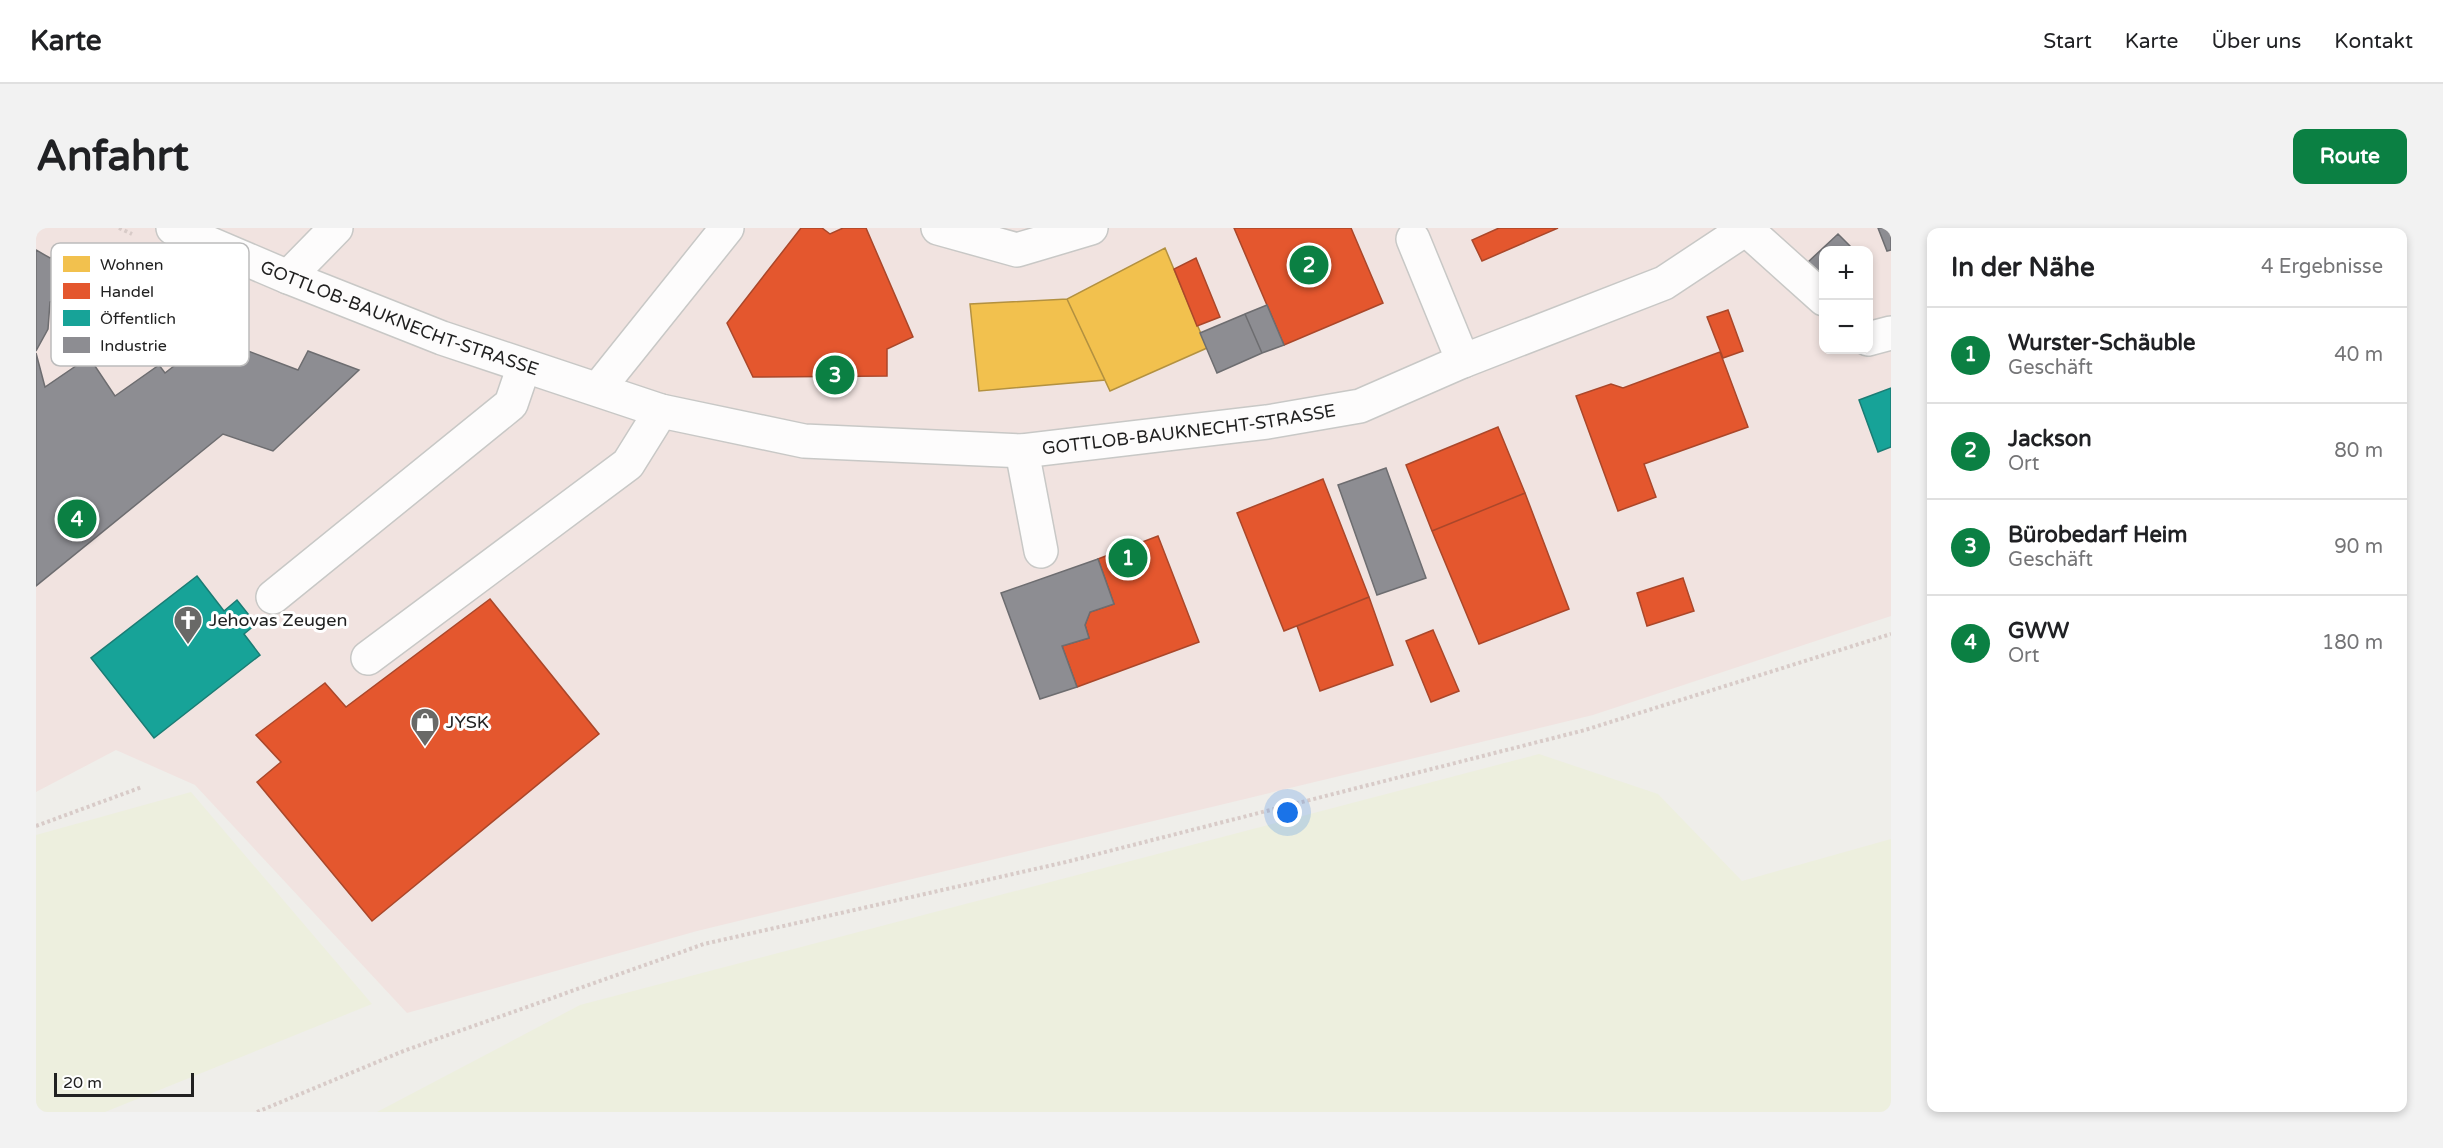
<!DOCTYPE html>
<html lang="de">
<head>
<meta charset="utf-8">
<style>
	:root { --surface:#fff; --page:#f2f2f2; --text:#202124; --muted:#757577; --line:#e0e0e0; --accent:#0b8043 }
	body { margin:0; font-family:"Varela Round",sans-serif; background:var(--page); color:var(--text) }
	.controls { position:absolute; right:18px; top:18px; display:grid; overflow:hidden; border-radius:12px; box-shadow:0 3px 9px #0003 }
	.controls button { width:54px; height:54px; display:grid; place-items:center; padding:0; border:0; border-bottom:2px solid var(--line); background:var(--surface); color:var(--text); font:30px sans-serif }
	.scale { position:absolute; left:18px; bottom:15px; width:140px; box-sizing:border-box; padding-left:6px; border:3px solid #212121; border-top:0; font-size:16px; line-height:21px; white-space:nowrap; color:#212121; -webkit-text-stroke:4px #fff; paint-order:stroke }
	.you { position:absolute; left:1252px; top:585px; width:21px; height:21px; margin:-15px; border:4px solid #fff; border-radius:50%; background:#1a73e8; box-shadow:0 0 0 9px #1a73e833 }
	.badge { display:grid; place-items:center; width:39px; height:39px; border-radius:50%; background:var(--accent); color:#fff; font-size:20px; font-weight:700 }
	.pin { position:absolute; translate:-50% -50%; border:3px solid #fff; box-shadow:0 2px 6px #0006 }
	.list { margin:0; padding:0; list-style:none }
	h2 { display:flex; justify-content:space-between; align-items:center; height:78px; margin:0; padding:0 24px; font-size:26px }
	h2 small { font-size:20px; font-weight:400; color:var(--muted) }
	.list li { display:grid; grid-template-columns:39px 1fr auto; gap:18px; align-items:center; box-sizing:border-box; height:96px; padding:0 24px; border-top:2px solid var(--line) }
	.list b { display:block; font-size:22px; white-space:nowrap }
	.list p { margin:0; font-size:20px; white-space:nowrap; color:var(--muted) }
	.list em { font-size:20px; font-style:normal; color:var(--muted) }
	.map { position:relative; flex:none; width:1855px; height:884px; overflow:hidden; border-radius:12px }
	header { display:flex; align-items:center; gap:36px; box-sizing:border-box; height:84px; padding:0 30px; background:var(--surface); border-bottom:2px solid var(--line) }
	header strong { font-size:28px }
	nav { display:flex; gap:33px; margin-inline-start:auto; font-size:21px }
	.intro { display:flex; align-items:center; justify-content:space-between; box-sizing:border-box; height:144px; padding:0 36px }
	h1 { margin:0; font-size:42px }
	.button { padding:15px 27px; border-radius:12px; background:var(--accent); color:#fff; font-size:21px; font-weight:700 }
	main { display:flex; gap:36px; padding:0 36px }
	aside { flex:1; background:var(--surface); border-radius:12px; box-shadow:0 3px 9px #0003 }
	.map>svg:first-child { display:block }
	.commercial { fill:#f1e3e0; fill-rule:evenodd }
	.farmland { fill:#edefde }
	.homes { fill:#f2c14e; stroke:#b39140; stroke-width:1.5 }
	.shops { fill:#e4572e; stroke:#aa472a; stroke-width:1.5 }
	.public { fill:#17a398; stroke:#1a7c74; stroke-width:1.5 }
	.industry { fill:#8d8d92; stroke:#6d6d70; stroke-width:1.5 }
	.lines { fill:none; stroke-linecap:round; stroke-linejoin:round }
	.minor-casing { stroke:#c8c8c6; stroke-width:36 }
	.path { stroke:#d8cbc8; stroke-width:4; stroke-dasharray:3 3; stroke-linecap:butt }
	.minor { stroke:#fdfcfc; stroke-width:33 }
	.labels { text-anchor:middle; dominant-baseline:central; stroke-width:6; stroke-linejoin:round; paint-order:stroke }
	.street-label { font-size:18px; fill:#212121; stroke:#fff }
	.poi-label { font-size:18px; fill:#212121; stroke:#fff; text-anchor:start }
	.key { fill:#fff; stroke:#bcbcbc; stroke-width:1.5 }
	.key-label { font-size:16px; fill:#212121 }
</style>
</head>
<body>
<header>
<strong>Karte</strong>
<nav><a>Start</a><a>Karte</a><a>Über uns</a><a>Kontakt</a></nav>
</header>
<div class="intro"><h1>Anfahrt</h1><a class="button">Route</a></div>
<main>
<div class="map">
<svg width="1855" height="884" viewBox="0 0 1855 884">
	<rect width="100%" height="100%" fill="#efeeea"/>
	<!-- commercial -->
	<path class="commercial" d="M 0,0 L 1855,0 L 1855,388 L 1557,487 L 661,703 L 371,785 L 159,557 L 80,522 L 0,564 ZM 1788,22 L 1832,22 L 1832,122 L 1788,122 Z"/>
	<!-- farmland -->
	<path class="farmland" d="M 1503,526 L 1622,566 L 1706,653 L 1855,611 L 1855,884 L 341,884 L 544,777 Z
		M 155,564 L 336,776 L 69,884 L 0,884 L 0,607 Z"/>
	<!-- homes -->
	<path class="homes" d="M 1129,20 L 1171,120 L 1074,163 L 1031,71 Z
		M 1031,71 L 1069,152 L 943,163 L 934,76 Z"/>
	<!-- shops -->
	<path class="shops" d="M 765,0 L 786,0 L 794,6 L 807,0 L 830,0 L 877,109 L 851,121 L 851,148 L 717,149 L 691,95 Z
		M 1198,0 L 1315,0 L 1347,75 L 1248,117 Z
		M 1463,0 L 1522,0 L 1446,33 L 1436,12 Z
		M 1160,30 L 1184,89 L 1161,98 L 1138,41 Z
		M 1692,82 L 1707,123 L 1687,130 L 1671,89 Z
		M 1684,124 L 1712,199 L 1608,236 L 1620,269 L 1582,283 L 1540,168 L 1575,156 L 1587,160 Z
		M 1462,199 L 1489,265 L 1396,303 L 1370,237 Z
		M 1287,251 L 1333,369 L 1248,403 L 1201,285 Z
		M 1489,265 L 1533,381 L 1443,416 L 1396,303 Z
		M 1122,308 L 1163,414 L 1041,459 L 1026,418 L 1053,410 L 1049,397 L 1054,384 L 1078,376 L 1062,331 Z
		M 1647,350 L 1658,383 L 1611,398 L 1601,365 Z
		M 1333,369 L 1357,437 L 1284,463 L 1261,398 Z
		M 454,371 L 563,506 L 336,693 L 221,554 L 245,534 L 220,507 L 289,455 L 310,479 Z
		M 1397,402 L 1423,463 L 1395,474 L 1370,413 Z"/>
	<!-- public -->
	<path class="public" d="M 1855,160 L 1855,219 L 1842,224 L 1823,172 Z
		M 161,348 L 188,383 L 201,372 L 220,396 L 208,406 L 224,427 L 118,510 L 55,430 Z"/>
	<!-- industry -->
	<path class="industry" d="M 1842,0 L 1855,0 L 1855,22 L 1851,23 Z
		M 1802,6 L 1818,22 L 1788,22 L 1788,51 L 1772,34 Z
		M 0,22 L 14,30 L 20,27 L 37,65 L 14,74 L 12,101 L 0,123 Z
		M 1231,77 L 1248,117 L 1226,125 L 1209,86 Z
		M 1209,86 L 1226,125 L 1181,145 L 1164,105 Z
		M 175,109 L 262,142 L 272,123 L 323,142 L 237,223 L 187,206 L 0,358 L 0,125 L 9,159 L 53,129 L 79,168 L 123,137 L 129,145 Z
		M 1350,240 L 1390,350 L 1341,367 L 1302,257 Z
		M 1062,331 L 1078,376 L 1054,384 L 1049,397 L 1053,410 L 1026,418 L 1041,459 L 1004,471 L 965,365 Z"/>
	<g class="lines">
		<!-- minor casing -->
		<g class="minor-casing">
			<g id="minor">
				<path id="s1" d="M 137,0 L 252,49 L 406,110 L 625,183 L 768,213 L 986,223 L 1231,194 L 1324,178 L 1427,133 L 1628,55 L 1711,0"/>
				<path d="M 902,0 L 981,22 L 1055,0"/>
				<path d="M 1710,1 L 1788,71"/>
				<path d="M 1377,11 L 1427,133"/>
				<path d="M 252,49 L 300,0"/>
				<path d="M 1832,111 L 1855,105"/>
				<path d="M 562,161 L 691,0"/>
				<path d="M 986,223 L 1005,323"/>
				<path d="M 237,369 L 475,176 L 488,138"/>
				<path d="M 332,430 L 592,236 L 625,183"/>
			</g>
		</g>
		<!-- path -->
		<path class="path" d="M 83,0 L 96,6
			M 120,73 L 140,44
			M 0,598 L 106,559
			M 221,884 L 370,822 L 668,716 L 1030,634 L 1549,502 L 1855,406"/>
		<!-- minor -->
		<use href="#minor" class="minor"/>
	</g>
	<!-- icons -->
	<defs>
		<g id="church-pin" transform="scale(1.5)"><path d="M0 17L-7.5 6A9.5 9.5 0 1 1 7.5 6Z" fill="#696967" stroke="#fff"/><path d="M-1.2-6h2.4v3.5h3.3v2.4h-3.3V6h-2.4V-.1h-3.3v-2.4h3.3Z" fill="#fff"/></g>
		<g id="shop-pin" transform="scale(1.5)"><path d="M0 17L-7.5 6A9.5 9.5 0 1 1 7.5 6Z" fill="#696967" stroke="#fff"/><path d="M-5-2.5h2.3a2.7 3.5 0 0 1 5.4 0H5L5.5 6h-11ZM-1.5-2.5h3a1.5 2.3 0 0 0-3 0Z" fill="#fff"/></g>
	</defs>
	<g fill-rule="evenodd">
		<use href="#church-pin" x="152" y="392"/>
		<use href="#shop-pin" x="389" y="494"/>
	</g>
	<g class="labels">
		<!-- street labels -->
		<g class="street-label">
			<text stroke="none"><textPath href="#s1" startOffset="244">GOTTLOB-BAUKNECHT-STRASSE</textPath></text>
			<text stroke="none"><textPath href="#s1" startOffset="1054">GOTTLOB-BAUKNECHT-STRASSE</textPath></text>
		</g>
		<!-- poi labels -->
		<g class="poi-label">
			<text x="173" y="392">Jehovas Zeugen</text>
			<text x="410" y="494">JYSK</text>
		</g>
	</g>
	<!-- legend -->
	<rect x="15" y="15" width="198" height="123" rx="9" class="key"/>
	<rect x="27" y="28" width="27" height="16" fill="#f2c14e"/>
	<rect x="27" y="55" width="27" height="16" fill="#e4572e"/>
	<rect x="27" y="82" width="27" height="16" fill="#17a398"/>
	<rect x="27" y="109" width="27" height="16" fill="#8d8d92"/>
	<g class="key-label">
		<text x="64" y="42">Wohnen</text>
		<text x="64" y="69">Handel</text>
		<text x="64" y="96">Öffentlich</text>
		<text x="64" y="123">Industrie</text>
	</g>
</svg>
<div class="controls">
<button>+</button>
<button>−</button>
</div>
<div class="scale">20 m</div>
<div class="you"></div>
<div class="pin badge" style="left:1092px;top:330px">1</div>
<div class="pin badge" style="left:1273px;top:37px">2</div>
<div class="pin badge" style="left:799px;top:147px">3</div>
<div class="pin badge" style="left:41px;top:291px">4</div>
</div>
<aside>
<h2>In der Nähe<small>4 Ergebnisse</small></h2>
<ul class="list">
<li><span class="badge">1</span><div><b>Wurster-Schäuble</b><p>Geschäft</p></div><em>40 m</em></li>
<li><span class="badge">2</span><div><b>Jackson</b><p>Ort</p></div><em>80 m</em></li>
<li><span class="badge">3</span><div><b>Bürobedarf Heim</b><p>Geschäft</p></div><em>90 m</em></li>
<li><span class="badge">4</span><div><b>GWW</b><p>Ort</p></div><em>180 m</em></li>
</ul>
</aside>
</main>
</body>
</html>
